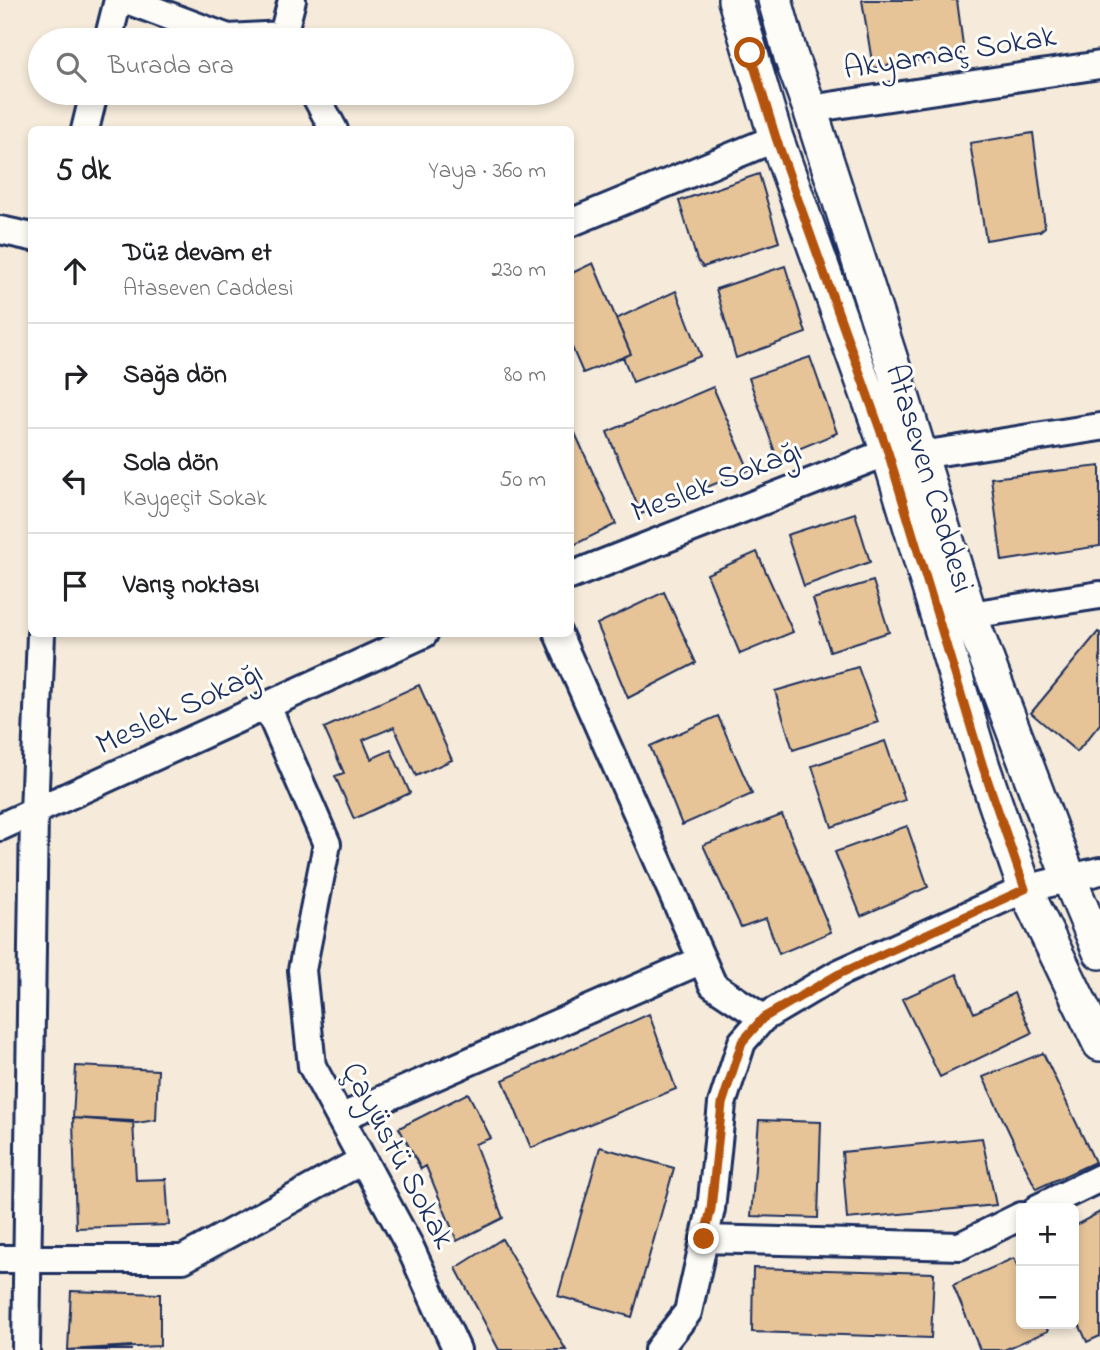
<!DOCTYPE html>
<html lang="tr">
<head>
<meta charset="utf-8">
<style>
	:root { --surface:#fff; --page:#f6f6f6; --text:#202124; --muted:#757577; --line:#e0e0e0 }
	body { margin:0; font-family:"Indie Flower",sans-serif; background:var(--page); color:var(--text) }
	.controls { position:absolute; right:21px; bottom:21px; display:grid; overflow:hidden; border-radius:10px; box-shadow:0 4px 10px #0003 }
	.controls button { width:63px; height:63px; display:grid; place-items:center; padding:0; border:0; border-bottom:2px solid var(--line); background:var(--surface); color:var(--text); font:35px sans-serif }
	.stop { position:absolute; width:21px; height:21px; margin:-16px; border:5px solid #b45309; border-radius:50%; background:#fff }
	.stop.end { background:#b45309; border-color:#fff; box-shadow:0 2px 7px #0008 }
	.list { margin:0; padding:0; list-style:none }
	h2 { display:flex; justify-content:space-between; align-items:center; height:91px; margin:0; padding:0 28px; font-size:30px }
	h2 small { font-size:23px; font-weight:400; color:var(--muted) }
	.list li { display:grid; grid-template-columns:46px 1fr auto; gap:21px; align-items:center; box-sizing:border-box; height:105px; padding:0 28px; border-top:2px solid var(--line) }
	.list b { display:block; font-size:26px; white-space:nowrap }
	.list p { margin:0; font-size:23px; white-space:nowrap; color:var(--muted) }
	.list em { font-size:23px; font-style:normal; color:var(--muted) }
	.icon { flex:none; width:38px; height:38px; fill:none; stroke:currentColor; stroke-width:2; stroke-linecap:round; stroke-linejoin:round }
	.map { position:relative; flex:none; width:1100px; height:1350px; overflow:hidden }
	.search { position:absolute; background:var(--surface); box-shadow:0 4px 10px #0003; left:28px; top:28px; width:546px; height:77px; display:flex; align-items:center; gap:18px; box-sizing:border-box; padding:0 24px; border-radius:38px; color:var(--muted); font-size:26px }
	.panel { position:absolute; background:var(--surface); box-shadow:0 4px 10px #0003; left:28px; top:126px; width:546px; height:511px; border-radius:10px }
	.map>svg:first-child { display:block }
	.building { fill:#e7c498; stroke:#1b2f5e; stroke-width:2 }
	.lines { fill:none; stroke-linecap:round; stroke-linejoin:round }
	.minor-casing { stroke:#1b2f5e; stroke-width:32 }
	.major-casing { stroke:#1b2f5e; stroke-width:38 }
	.minor { stroke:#fdfcf7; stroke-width:26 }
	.major { stroke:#fdfcf7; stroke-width:33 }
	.route { stroke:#b45309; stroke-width:9 }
	.labels { text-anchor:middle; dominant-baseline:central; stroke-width:6; stroke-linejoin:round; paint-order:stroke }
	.street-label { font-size:32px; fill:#1b2f5e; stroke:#fdfcf7 }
</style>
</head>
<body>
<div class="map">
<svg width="1100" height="1350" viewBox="0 0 1100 1350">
	<rect width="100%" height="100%" fill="#f6ebda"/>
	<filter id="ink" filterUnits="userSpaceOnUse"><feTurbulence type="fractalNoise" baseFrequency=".0143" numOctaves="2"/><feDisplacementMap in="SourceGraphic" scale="14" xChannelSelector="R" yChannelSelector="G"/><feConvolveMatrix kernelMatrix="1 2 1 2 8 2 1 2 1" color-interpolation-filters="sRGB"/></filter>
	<g filter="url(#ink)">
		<!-- building -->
		<path class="building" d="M 862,0 L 957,0 L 964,53 L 873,68 Z
			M 1033,133 L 1045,227 L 1040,231 L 986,240 L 970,143 Z
			M 759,174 L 779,242 L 703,267 L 697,260 L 679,201 Z
			M 593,263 L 631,354 L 583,373 L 570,343 L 570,274 Z
			M 785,266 L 806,333 L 736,358 L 716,289 Z
			M 676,291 L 701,356 L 633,382 L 623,357 L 631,354 L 616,319 Z
			M 810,357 L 837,433 L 777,458 L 749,378 Z
			M 713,387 L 749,470 L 641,514 L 607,432 Z
			M 570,422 L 616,524 L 570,547 Z
			M 1100,466 L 1100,546 L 1002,561 L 991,478 Z
			M 855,513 L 870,562 L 804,586 L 787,535 Z
			M 757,552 L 793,632 L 740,654 L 707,574 Z
			M 873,581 L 889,632 L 830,651 L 813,599 Z
			M 664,592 L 696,663 L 628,698 L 597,624 Z
			M 1098,632 L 1100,633 L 1100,724 L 1077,752 L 1031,713 Z
			M 858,667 L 878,722 L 793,750 L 775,691 Z
			M 419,685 L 452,760 L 416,776 L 394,727 L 363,740 L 371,759 L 391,750 L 410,793 L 354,819 L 335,776 L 344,773 L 324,728 Z
			M 718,716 L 752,794 L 682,825 L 650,746 Z
			M 885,741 L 905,800 L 832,827 L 812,766 Z
			M 782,815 L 831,932 L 779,954 L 766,918 L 741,927 L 703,845 Z
			M 907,826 L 928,887 L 861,916 L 835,852 Z
			M 957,974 L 974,1013 L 1014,993 L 1032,1033 L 940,1077 L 902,999 Z
			M 649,1014 L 676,1089 L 531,1148 L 503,1080 Z
			M 1043,1053 L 1095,1162 L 1036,1189 L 983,1077 Z
			M 76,1066 L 158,1070 L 156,1120 L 137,1123 L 73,1118 Z
			M 468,1093 L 491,1138 L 475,1144 L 503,1218 L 457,1241 L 426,1166 L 421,1169 L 399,1128 Z
			M 73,1118 L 133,1121 L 136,1180 L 166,1179 L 169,1225 L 76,1228 Z
			M 759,1120 L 821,1122 L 818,1218 L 751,1216 Z
			M 982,1138 L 996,1205 L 847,1219 L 842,1152 Z
			M 600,1147 L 674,1168 L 632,1317 L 558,1296 Z
			M 1100,1212 L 1100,1336 L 1087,1342 L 1074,1313 L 1074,1226 Z
			M 502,1239 L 566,1350 L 499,1350 L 456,1268 Z
			M 1014,1258 L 1021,1274 L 1021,1324 L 1045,1324 L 1048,1331 L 1004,1350 L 980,1350 L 953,1285 Z
			M 753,1268 L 934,1273 L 931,1338 L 752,1332 Z
			M 71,1291 L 160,1294 L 160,1346 L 68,1350 Z
			M 131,1346 L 131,1350 L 68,1350 Z"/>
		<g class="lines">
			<!-- minor casing -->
			<g class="minor-casing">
				<path id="minor" d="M 127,0 L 228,38 L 283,35 L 285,40
					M 283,35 L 292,0
					M 108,40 L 118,0
					M 314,93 L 334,130
					M 810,109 L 1100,65
					M 85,130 L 94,93
					M 570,223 L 776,138
					M 0,230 L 32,237
					M 921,455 L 1100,427
					M 570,576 L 888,452
					M 970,615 L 1100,595
					M 558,634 L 713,985 L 763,1018
					M 267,706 L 327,844 L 302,970 L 312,1066 L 409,1245 L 457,1350
					M 0,827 L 424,634
					M 340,1118 L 702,960
					M 1038,1208 L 1100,1178
					M 704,1239 L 960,1246 L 1021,1216
					M 0,1259 L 183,1259 L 363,1160
					M 26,1350 L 34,813 L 41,634
					M 658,1350 L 688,1312 L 711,1209 L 722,1104 L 742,1042 L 763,1018 L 839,973 L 1025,889 L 1100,871"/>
			</g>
			<!-- major casing -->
			<g class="major-casing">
				<path id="major" d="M 735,0 L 776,138 L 888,452 L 983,767 L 1025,889 L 1100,1044
					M 775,0 L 791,57 L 810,109 L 891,360 L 970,615 L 1069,878 L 1100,952"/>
			</g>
			<!-- minor -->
			<use href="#minor" class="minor"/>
			<!-- major -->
			<use href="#major" class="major"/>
		</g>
	</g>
	<g class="lines" filter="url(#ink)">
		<!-- route -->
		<path class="route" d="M 704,1239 L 711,1209 L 722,1104 L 742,1042 L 763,1018 L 839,974 L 1025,889 L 983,767 L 888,452 L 776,138 L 750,53"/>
	</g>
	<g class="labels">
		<!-- street labels -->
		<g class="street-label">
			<text transform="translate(950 54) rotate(-9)">Akyamaç Sokak</text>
			<text transform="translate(928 479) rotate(73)">Ataseven Caddesi</text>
			<text transform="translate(717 483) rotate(-21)">Meslek Sokağı</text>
			<text transform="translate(180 710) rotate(-25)">Meslek Sokağı</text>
			<text transform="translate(397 1156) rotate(62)">Çayüstü Sokak</text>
		</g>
	</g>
</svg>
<div class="controls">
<button>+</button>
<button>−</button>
</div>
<div class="stop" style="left:750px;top:53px"></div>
<div class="stop end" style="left:704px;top:1239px"></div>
<div class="search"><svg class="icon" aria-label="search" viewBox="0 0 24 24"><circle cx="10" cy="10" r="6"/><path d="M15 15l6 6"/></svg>Burada ara</div>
<section class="panel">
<h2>5 dk<small>Yaya · 360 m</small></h2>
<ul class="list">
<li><svg class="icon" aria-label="ahead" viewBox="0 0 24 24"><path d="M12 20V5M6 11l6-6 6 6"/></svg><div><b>Düz devam et</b><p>Ataseven Caddesi</p></div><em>230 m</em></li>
<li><svg class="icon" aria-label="right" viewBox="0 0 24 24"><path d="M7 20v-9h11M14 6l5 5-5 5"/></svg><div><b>Sağa dön</b></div><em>80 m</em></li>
<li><svg class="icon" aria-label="left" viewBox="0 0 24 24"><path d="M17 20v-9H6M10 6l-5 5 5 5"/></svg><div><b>Sola dön</b><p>Kaygeçit Sokak</p></div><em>50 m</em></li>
<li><svg class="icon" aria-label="arrive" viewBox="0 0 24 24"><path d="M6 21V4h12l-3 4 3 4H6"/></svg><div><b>Varış noktası</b></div></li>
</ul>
</section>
</div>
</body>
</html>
